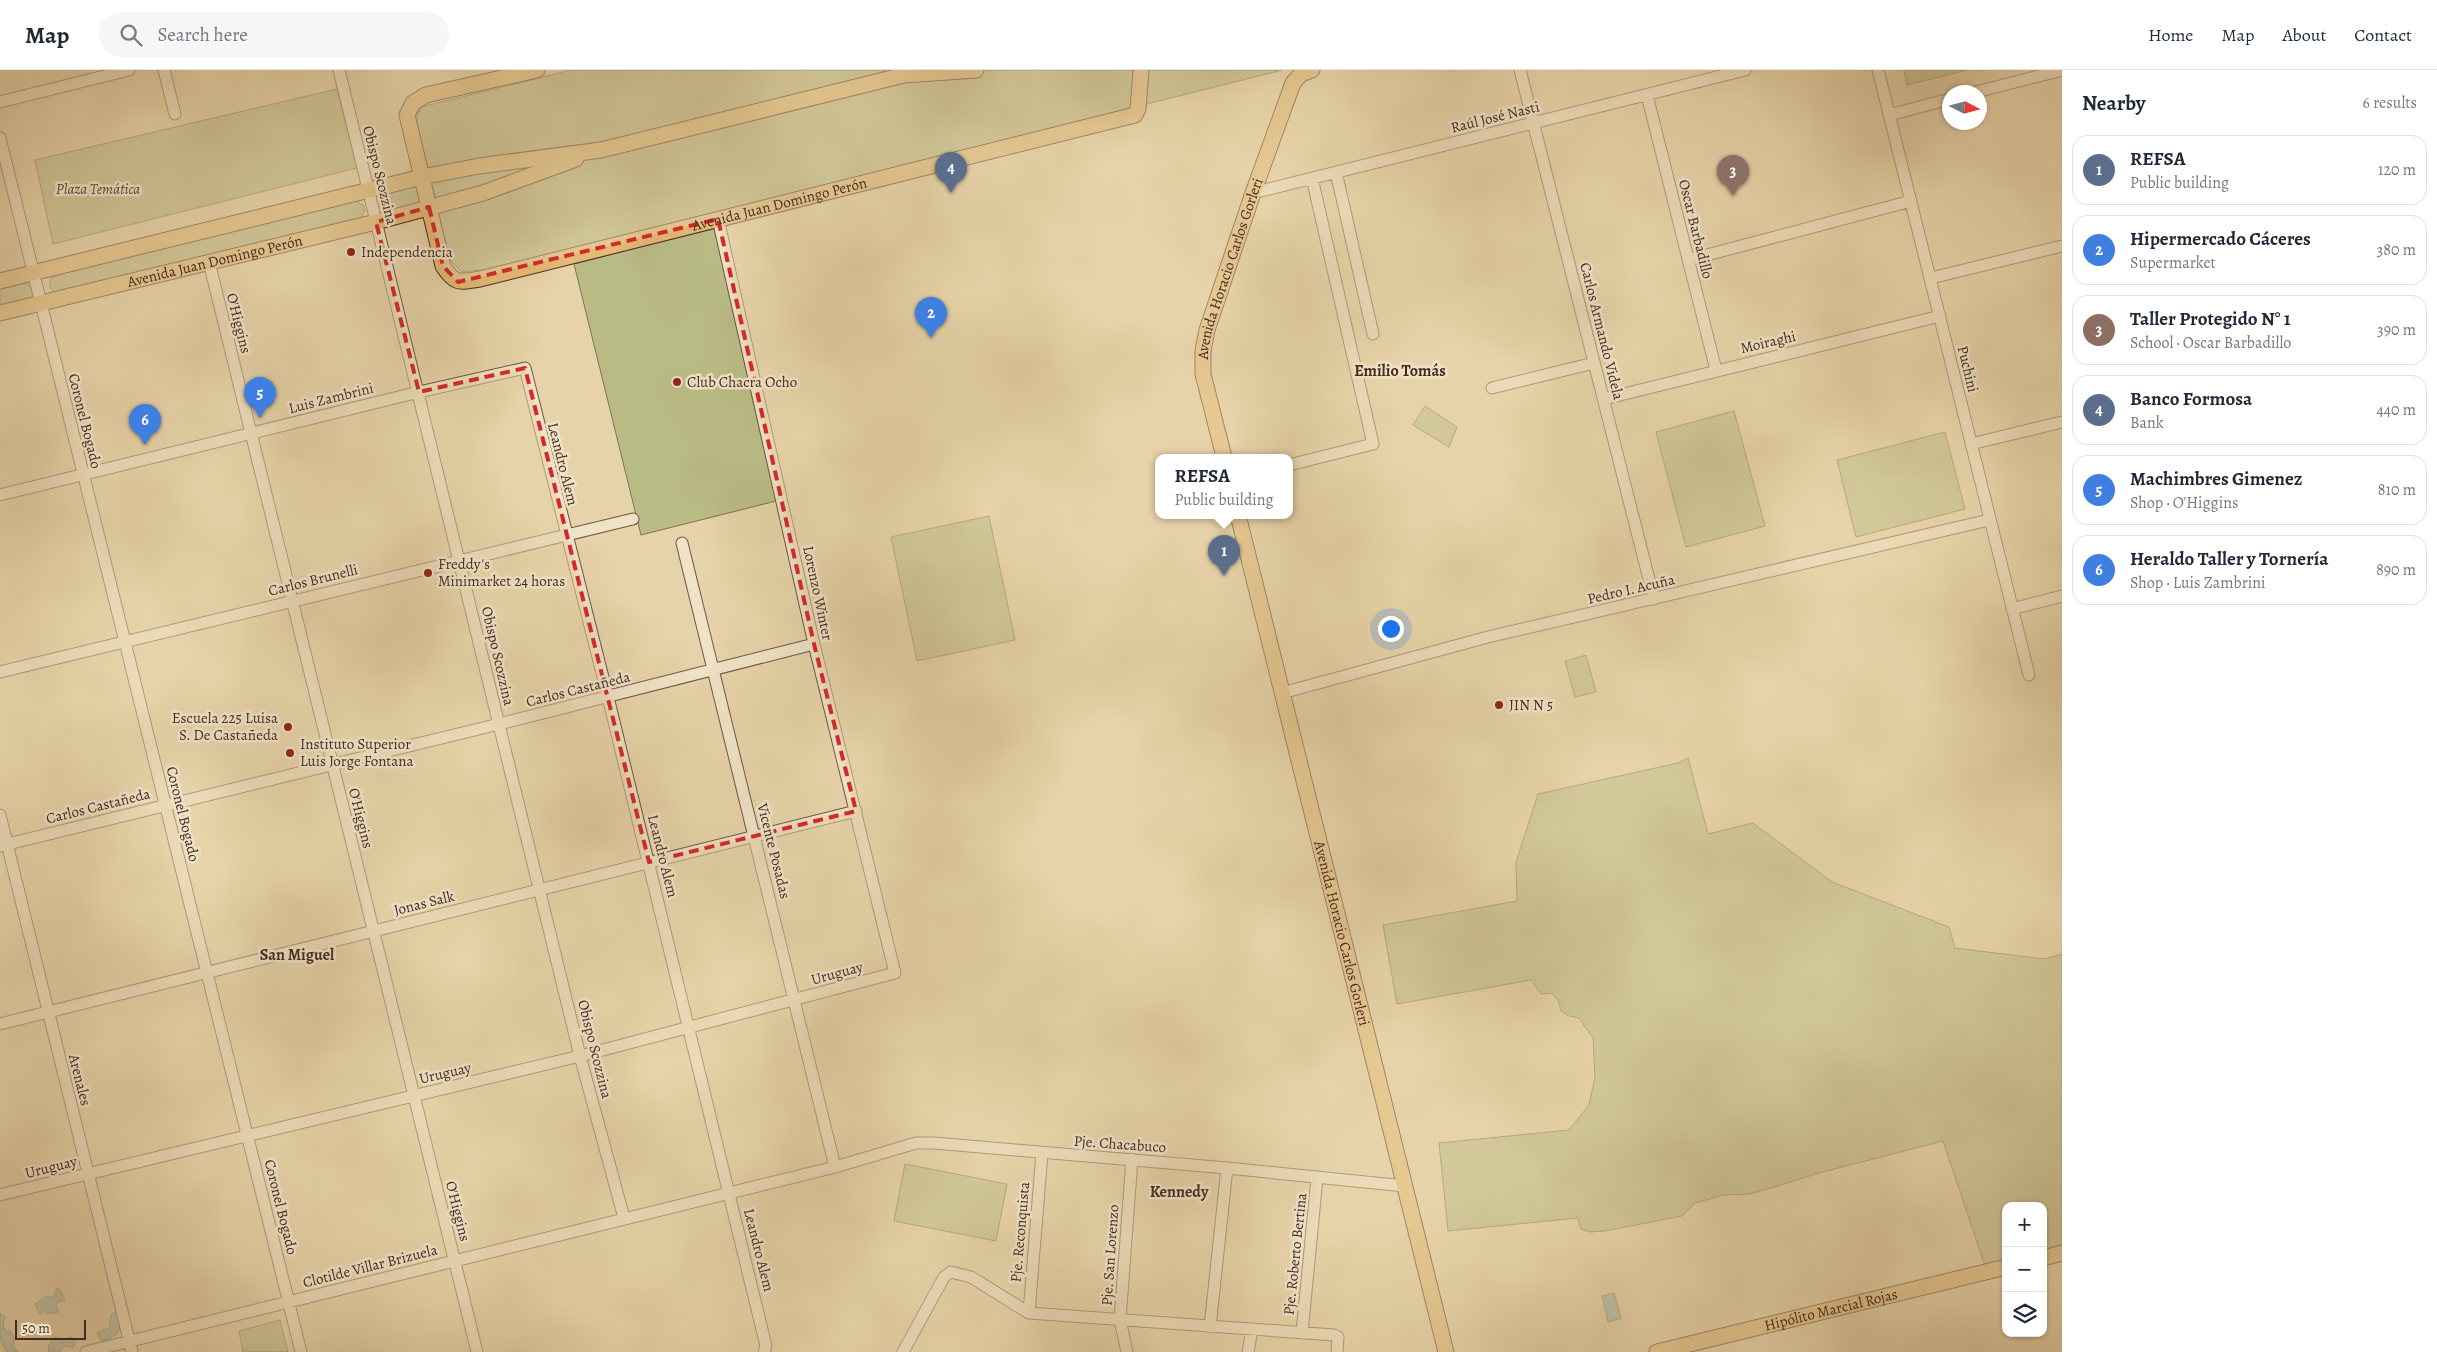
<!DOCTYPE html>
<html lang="en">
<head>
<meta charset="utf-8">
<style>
	:root { --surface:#fff; --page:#f6f6f7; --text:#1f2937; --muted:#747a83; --line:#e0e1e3; --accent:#ea580c }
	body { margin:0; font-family:Alegreya,serif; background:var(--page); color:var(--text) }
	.controls { position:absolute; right:15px; bottom:15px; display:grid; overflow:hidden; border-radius:10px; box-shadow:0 1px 4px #0004 }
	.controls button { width:45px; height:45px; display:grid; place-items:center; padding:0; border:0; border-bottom:1px solid var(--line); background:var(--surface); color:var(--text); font:25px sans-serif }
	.compass { position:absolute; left:1942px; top:15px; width:45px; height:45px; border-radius:50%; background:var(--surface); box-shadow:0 1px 4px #0004; rotate:96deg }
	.scale { position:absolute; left:15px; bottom:12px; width:71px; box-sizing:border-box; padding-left:5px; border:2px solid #452b21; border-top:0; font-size:14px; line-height:18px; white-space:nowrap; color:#452b21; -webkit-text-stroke:4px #efe2c7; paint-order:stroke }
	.you { position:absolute; left:1390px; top:558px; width:18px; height:18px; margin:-12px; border:4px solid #fff; border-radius:50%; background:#1a73e8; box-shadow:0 0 0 8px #1a73e833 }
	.badge { display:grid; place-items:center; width:32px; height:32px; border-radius:50%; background:var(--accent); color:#fff; font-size:16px; font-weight:700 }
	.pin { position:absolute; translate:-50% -41px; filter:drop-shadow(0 1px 2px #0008) }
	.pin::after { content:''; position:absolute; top:26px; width:18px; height:15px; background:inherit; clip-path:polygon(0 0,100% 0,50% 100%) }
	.popup { position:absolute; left:1155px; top:384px; width:138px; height:65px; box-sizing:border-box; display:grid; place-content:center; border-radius:10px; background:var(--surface); filter:drop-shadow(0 1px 4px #0005); font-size:16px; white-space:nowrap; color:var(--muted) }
	.popup b { font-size:19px; color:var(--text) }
	.popup::after { content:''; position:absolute; left:50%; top:100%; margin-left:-10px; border:10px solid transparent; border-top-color:var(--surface) }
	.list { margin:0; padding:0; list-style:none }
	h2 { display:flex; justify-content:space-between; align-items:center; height:65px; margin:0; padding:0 20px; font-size:21px }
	h2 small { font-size:16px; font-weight:400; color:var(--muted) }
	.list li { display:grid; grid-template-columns:32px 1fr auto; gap:15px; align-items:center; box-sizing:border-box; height:70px; margin:0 10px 10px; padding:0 10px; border:1px solid var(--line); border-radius:15px }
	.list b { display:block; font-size:19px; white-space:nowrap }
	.list p { margin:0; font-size:16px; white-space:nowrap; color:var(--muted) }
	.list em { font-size:16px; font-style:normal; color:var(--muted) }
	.icon { flex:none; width:28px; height:28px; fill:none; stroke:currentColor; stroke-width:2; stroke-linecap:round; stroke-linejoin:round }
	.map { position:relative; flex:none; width:2062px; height:1282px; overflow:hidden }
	header { display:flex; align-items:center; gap:30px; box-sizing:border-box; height:70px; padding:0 25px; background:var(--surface); border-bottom:1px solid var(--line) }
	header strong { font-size:24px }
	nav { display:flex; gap:28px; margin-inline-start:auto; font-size:18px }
	.search { width:350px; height:45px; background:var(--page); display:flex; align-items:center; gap:12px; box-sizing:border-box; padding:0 18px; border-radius:28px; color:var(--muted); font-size:19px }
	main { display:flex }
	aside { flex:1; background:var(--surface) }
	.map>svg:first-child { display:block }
	.green { fill:#b9bb85; stroke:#7f7353 }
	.water { fill:#97b7ab; stroke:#767f74 }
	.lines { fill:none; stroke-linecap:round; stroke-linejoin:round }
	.minor-casing { stroke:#6e5543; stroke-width:13 }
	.major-casing { stroke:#452b21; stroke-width:17 }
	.minor { stroke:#efe2c7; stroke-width:11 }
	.major { stroke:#e4ba74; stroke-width:15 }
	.marked { fill:none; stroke:#d62828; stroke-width:4; stroke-dasharray:10 6; stroke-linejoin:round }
	.poi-dot { fill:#8f2418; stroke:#efe2c7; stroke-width:2 }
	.labels { text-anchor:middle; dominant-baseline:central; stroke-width:5; stroke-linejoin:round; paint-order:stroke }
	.street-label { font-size:15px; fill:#452b21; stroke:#efe2c7 }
	.park-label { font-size:15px; font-style:italic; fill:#5c4835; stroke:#efe2c7 }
	.poi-label { font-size:15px; fill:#452b21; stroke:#efe2c7; text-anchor:start }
	.neighbourhood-label { font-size:16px; font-weight:bold; fill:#452b21; stroke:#efe2c7 }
</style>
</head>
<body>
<header>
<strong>Map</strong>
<div class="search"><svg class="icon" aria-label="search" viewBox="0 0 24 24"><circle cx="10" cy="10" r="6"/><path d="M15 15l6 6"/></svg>Search here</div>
<nav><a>Home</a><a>Map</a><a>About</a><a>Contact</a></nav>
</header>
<main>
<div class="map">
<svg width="2062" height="1282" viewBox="0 0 2062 1282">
	<rect width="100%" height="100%" fill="#e7d3a9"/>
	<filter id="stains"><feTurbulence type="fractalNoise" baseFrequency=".004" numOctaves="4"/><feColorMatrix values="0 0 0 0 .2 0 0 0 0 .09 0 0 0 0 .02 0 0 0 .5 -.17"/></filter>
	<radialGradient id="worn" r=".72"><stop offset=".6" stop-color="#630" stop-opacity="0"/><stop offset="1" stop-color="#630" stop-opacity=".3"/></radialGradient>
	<!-- green -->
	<path class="green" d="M 571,0 L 1282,0 L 490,199 L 462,202 L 450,190 L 416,49 L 421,37 Z
		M 1904,0 L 1967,0 L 1907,15 Z
		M 337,19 L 357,98 L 53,174 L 35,90 Z
		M 413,116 L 418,116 L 423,133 L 385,142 C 378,138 378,132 382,125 Z
		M 356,131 L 364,136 L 365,141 L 361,148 L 55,223 L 50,218 L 50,210 L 54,205 Z
		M 714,158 L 780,430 L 641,465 L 574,194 Z
		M 25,213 L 33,218 L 32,228 L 0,239 L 0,219 Z
		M 1425,336 L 1457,357 L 1449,377 L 1413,355 Z
		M 1734,341 L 1765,456 L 1686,477 L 1656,362 Z
		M 1945,362 L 1965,439 L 1856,467 L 1837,390 Z
		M 989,446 L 1015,570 L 917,591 L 891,467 Z
		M 1586,585 L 1596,622 L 1575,627 L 1565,591 Z
		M 1688,688 L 1708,764 L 1753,753 L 1832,812 L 1949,857 L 1955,878 L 2044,889 L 2062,884 L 2062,1182 L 2043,1186 L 2043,1136 L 2006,1136 L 2006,1195 L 1986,1199 L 1943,1071 L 1819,1103 L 1768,1119 L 1749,1124 L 1724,1125 L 1695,1133 L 1682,1146 L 1605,1161 L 1590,1162 L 1581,1159 L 1578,1148 L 1448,1161 L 1439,1073 L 1569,1060 L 1589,1035 L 1595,1007 L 1593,968 L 1579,948 L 1569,946 L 1561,941 L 1558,930 L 1552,923 L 1541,924 L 1531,910 L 1397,934 L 1383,855 L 1517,831 L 1516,792 L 1538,724 L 1678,693 Z
		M 905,1094 L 1007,1114 L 996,1171 L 894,1151 Z
		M 280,1250 L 288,1282 L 243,1282 L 239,1261 Z"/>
	<!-- water -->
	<path class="water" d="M 57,1218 L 60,1220 L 65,1230 L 56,1233 L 58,1242 L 48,1244 L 44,1241 L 40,1245 L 35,1234 L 46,1226 L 53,1228 Z
		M 1614,1223 L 1621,1248 L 1608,1252 L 1602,1226 Z
		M 115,1242 L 118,1243 C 122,1262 119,1266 101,1271 L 97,1263 L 109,1258 L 111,1245 Z
		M 0,1243 L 5,1247 L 3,1256 L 6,1261 L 10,1260 L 14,1268 L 14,1278 L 19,1282 L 7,1282 L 0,1269 Z
		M 55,1267 L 62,1270 L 71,1267 L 76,1271 L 73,1278 L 65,1276 L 59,1282 L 49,1282 L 48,1276 Z"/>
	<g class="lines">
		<!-- minor casing -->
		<g class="minor-casing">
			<path id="minor" d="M 164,0 L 175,44
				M 339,0 L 580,986 L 624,1148
				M 1520,0 L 1654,529
				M 1878,0 L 2029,605
				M 1976,22 L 2062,0
				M 1647,25 L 1716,300
				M 0,32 L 129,0
				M 1889,45 L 1950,29
				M 0,68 L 301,1282
				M 1336,102 L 1373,264
				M 1253,123 L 1745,0
				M 1688,190 L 1911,131
				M 209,192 L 477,1282
				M 1931,208 L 2062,176
				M 1492,318 L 1594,293
				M 1604,329 L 1940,246
				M 1971,374 L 2062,352
				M 1289,395 L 1373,374 L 1312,108
				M 0,425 L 419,322 L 525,298 L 608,627 L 766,1276 L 764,1282
				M 682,473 L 835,1097
				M 2012,539 L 2062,526
				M 0,602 L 633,449
				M 1282,623 L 1488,567 L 1989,450
				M 0,745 L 132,1282
				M 0,776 L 499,654 L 814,574
				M 0,954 L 856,741
				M 0,1125 L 580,986 L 895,903 L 814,574 L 718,149
				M 1029,1243 L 1042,1083
				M 1210,1257 L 1227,1098
				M 1302,1263 L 1317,1108
				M 86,1282 L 835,1097 L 916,1073 L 934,1073 L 1227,1098 L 1405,1116
				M 903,1282 L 944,1207 L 951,1202 L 971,1207 L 1029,1243 L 1334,1265 L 1338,1267 L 1337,1282
				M 1127,1282 L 1120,1250 L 1132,1089
				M 1248,1282 L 1252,1260"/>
		</g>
		<!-- major casing -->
		<g class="major-casing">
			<g id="major">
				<path id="s1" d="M 537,0 L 426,25 L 413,33 L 407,45 L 443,196 C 455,215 460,212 480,209 L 1135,45 L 1138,39 L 1141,0"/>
				<path d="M 0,211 L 422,107 L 479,96 L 601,80 L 904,5 L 976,0"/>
				<path id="s2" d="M 0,243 L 376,152 L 483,123 L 576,89"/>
				<path id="s3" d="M 1224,387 L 1203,304 L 1203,281 L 1207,260 L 1253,123 L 1293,13 L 1301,4 L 1312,0"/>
				<path id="s4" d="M 1238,445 L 1446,1282"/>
				<path d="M 2043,1188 L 2062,1183"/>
				<path id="s5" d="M 1657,1282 L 2006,1197"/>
			</g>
		</g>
		<!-- minor -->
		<use href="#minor" class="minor"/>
		<!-- major -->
		<use href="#major" class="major"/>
	</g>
	<!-- marked area -->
	<path d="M0 0H2062V1282H0ZM 429,137 L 443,196 L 458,212 L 718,149 L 814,574 L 856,741 L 649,792 L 525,298 L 419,322 L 376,152 Z" fill="#e7d3a9" fill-opacity=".55" fill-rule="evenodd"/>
	<path class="marked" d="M 429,137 L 443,196 L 458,212 L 718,149 L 814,574 L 856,741 L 649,792 L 525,298 L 419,322 L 376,152 Z"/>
	<!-- markers -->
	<g class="poi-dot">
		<circle cx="351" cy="182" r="5"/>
		<circle cx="677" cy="312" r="5"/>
		<circle cx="428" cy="503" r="5"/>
		<circle cx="1499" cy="635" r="5"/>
		<circle cx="288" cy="657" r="5"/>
		<circle cx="290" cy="683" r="5"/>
	</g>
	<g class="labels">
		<!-- street labels -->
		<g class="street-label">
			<text transform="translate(1495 47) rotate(-14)">Raúl José Nasti</text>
			<text transform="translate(380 105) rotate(76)">Obispo Scozzina</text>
			<text stroke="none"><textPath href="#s1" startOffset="650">Avenida Juan Domingo Perón</textPath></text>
			<text transform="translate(1696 159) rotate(76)">Oscar Barbadillo</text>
			<text stroke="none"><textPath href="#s2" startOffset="221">Avenida Juan Domingo Perón</textPath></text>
			<text stroke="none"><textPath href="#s3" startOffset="195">Avenida Horacio Carlos Gorleri</textPath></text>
			<text transform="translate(239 253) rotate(76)">O'Higgins</text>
			<text transform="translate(1602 261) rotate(76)">Carlos Armando Videla</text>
			<text transform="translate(1768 272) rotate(-13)">Moiraghi</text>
			<text transform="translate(1968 299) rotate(76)">Puchini</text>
			<text transform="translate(331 328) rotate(-14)">Luis Zambrini</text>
			<text transform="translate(85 351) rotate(76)">Coronel Bogado</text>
			<text transform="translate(563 394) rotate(76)">Leandro Alem</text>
			<text transform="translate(313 510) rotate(-14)">Carlos Brunelli</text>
			<text transform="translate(1631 519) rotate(-13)">Pedro I. Acuña</text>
			<text transform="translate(818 523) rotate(78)">Lorenzo Winter</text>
			<text transform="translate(498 586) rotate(77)">Obispo Scozzina</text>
			<text transform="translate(578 619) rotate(-14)">Carlos Castañeda</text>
			<text transform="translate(98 736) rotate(-14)">Carlos Castañeda</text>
			<text transform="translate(183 744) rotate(76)">Coronel Bogado</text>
			<text transform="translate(361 748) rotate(76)">O'Higgins</text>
			<text transform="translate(774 781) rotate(76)">Vicente Posadas</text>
			<text transform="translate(663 786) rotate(76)">Leandro Alem</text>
			<text transform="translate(424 833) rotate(-14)">Jonas Salk</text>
			<text stroke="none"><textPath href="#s4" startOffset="431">Avenida Horacio Carlos Gorleri</textPath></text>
			<text transform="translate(837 903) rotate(-15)">Uruguay</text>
			<text transform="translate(595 979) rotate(76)">Obispo Scozzina</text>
			<text transform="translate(445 1003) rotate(-13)">Uruguay</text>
			<text transform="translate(80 1010) rotate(76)">Arenales</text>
			<text transform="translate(1120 1074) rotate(4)">Pje. Chacabuco</text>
			<text transform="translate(51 1097) rotate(-14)">Uruguay</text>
			<text transform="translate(281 1137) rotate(76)">Coronel Bogado</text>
			<text transform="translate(458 1141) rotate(76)">O'Higgins</text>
			<text transform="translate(1020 1162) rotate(-85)">Pje. Reconquista</text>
			<text transform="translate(759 1180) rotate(76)">Leandro Alem</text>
			<text transform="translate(1295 1184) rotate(-84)">Pje. Roberto Bertina</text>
			<text transform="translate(1110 1185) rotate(-86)">Pje. San Lorenzo</text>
			<text transform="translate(370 1196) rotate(-14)">Clotilde Villar Brizuela</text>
			<text stroke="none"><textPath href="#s5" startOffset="179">Hipólito Marcial Rojas</textPath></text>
		</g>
		<!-- park labels -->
		<g class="park-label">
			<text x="98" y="119">Plaza Temática</text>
		</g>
		<!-- poi labels -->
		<g class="poi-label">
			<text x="361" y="182">Independencia</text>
			<text x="687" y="312">Club Chacra Ocho</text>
			<text x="438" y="494">Freddy's<tspan x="438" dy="17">Minimarket 24 horas</tspan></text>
			<text x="1509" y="635">JIN N 5</text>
			<text x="278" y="648" text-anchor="end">Escuela 225 Luisa<tspan x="278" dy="17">S. De Castañeda</tspan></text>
			<text x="300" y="674">Instituto Superior<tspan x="300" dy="17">Luis Jorge Fontana</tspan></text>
		</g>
		<!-- neighbourhood labels -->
		<g class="neighbourhood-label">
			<text x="1400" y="301">Emilio Tomás</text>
			<text x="297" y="885">San Miguel</text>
			<text x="1179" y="1122">Kennedy</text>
		</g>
	</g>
	<rect width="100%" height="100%" filter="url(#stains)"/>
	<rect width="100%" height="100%" fill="url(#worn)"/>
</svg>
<div class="controls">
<button>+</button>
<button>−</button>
<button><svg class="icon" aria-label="layers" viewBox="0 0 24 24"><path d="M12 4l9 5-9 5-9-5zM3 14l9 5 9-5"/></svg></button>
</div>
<svg class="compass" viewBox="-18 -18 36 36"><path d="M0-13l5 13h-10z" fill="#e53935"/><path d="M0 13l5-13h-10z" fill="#747a83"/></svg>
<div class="scale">50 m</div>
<div class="you"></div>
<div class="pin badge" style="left:1224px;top:506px;background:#5c6f8a">1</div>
<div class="popup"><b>REFSA</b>Public building</div>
<div class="pin badge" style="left:931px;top:268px;background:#3f7fe0">2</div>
<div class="pin badge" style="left:1733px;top:126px;background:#8d6e63">3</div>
<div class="pin badge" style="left:951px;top:123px;background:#5c6f8a">4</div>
<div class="pin badge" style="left:260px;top:348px;background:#3f7fe0">5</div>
<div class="pin badge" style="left:145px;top:375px;background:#3f7fe0">6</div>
</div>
<aside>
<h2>Nearby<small>6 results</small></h2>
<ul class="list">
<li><span class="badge" style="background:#5c6f8a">1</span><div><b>REFSA</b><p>Public building</p></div><em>120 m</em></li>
<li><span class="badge" style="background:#3f7fe0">2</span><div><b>Hipermercado Cáceres</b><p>Supermarket</p></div><em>380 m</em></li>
<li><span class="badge" style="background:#8d6e63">3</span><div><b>Taller Protegido N° 1</b><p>School · Oscar Barbadillo</p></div><em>390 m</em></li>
<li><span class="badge" style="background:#5c6f8a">4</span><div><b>Banco Formosa</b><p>Bank</p></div><em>440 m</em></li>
<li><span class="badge" style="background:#3f7fe0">5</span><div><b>Machimbres Gimenez</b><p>Shop · O'Higgins</p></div><em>810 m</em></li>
<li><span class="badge" style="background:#3f7fe0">6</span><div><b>Heraldo Taller y Tornería</b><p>Shop · Luis Zambrini</p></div><em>890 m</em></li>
</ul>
</aside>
</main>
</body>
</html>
